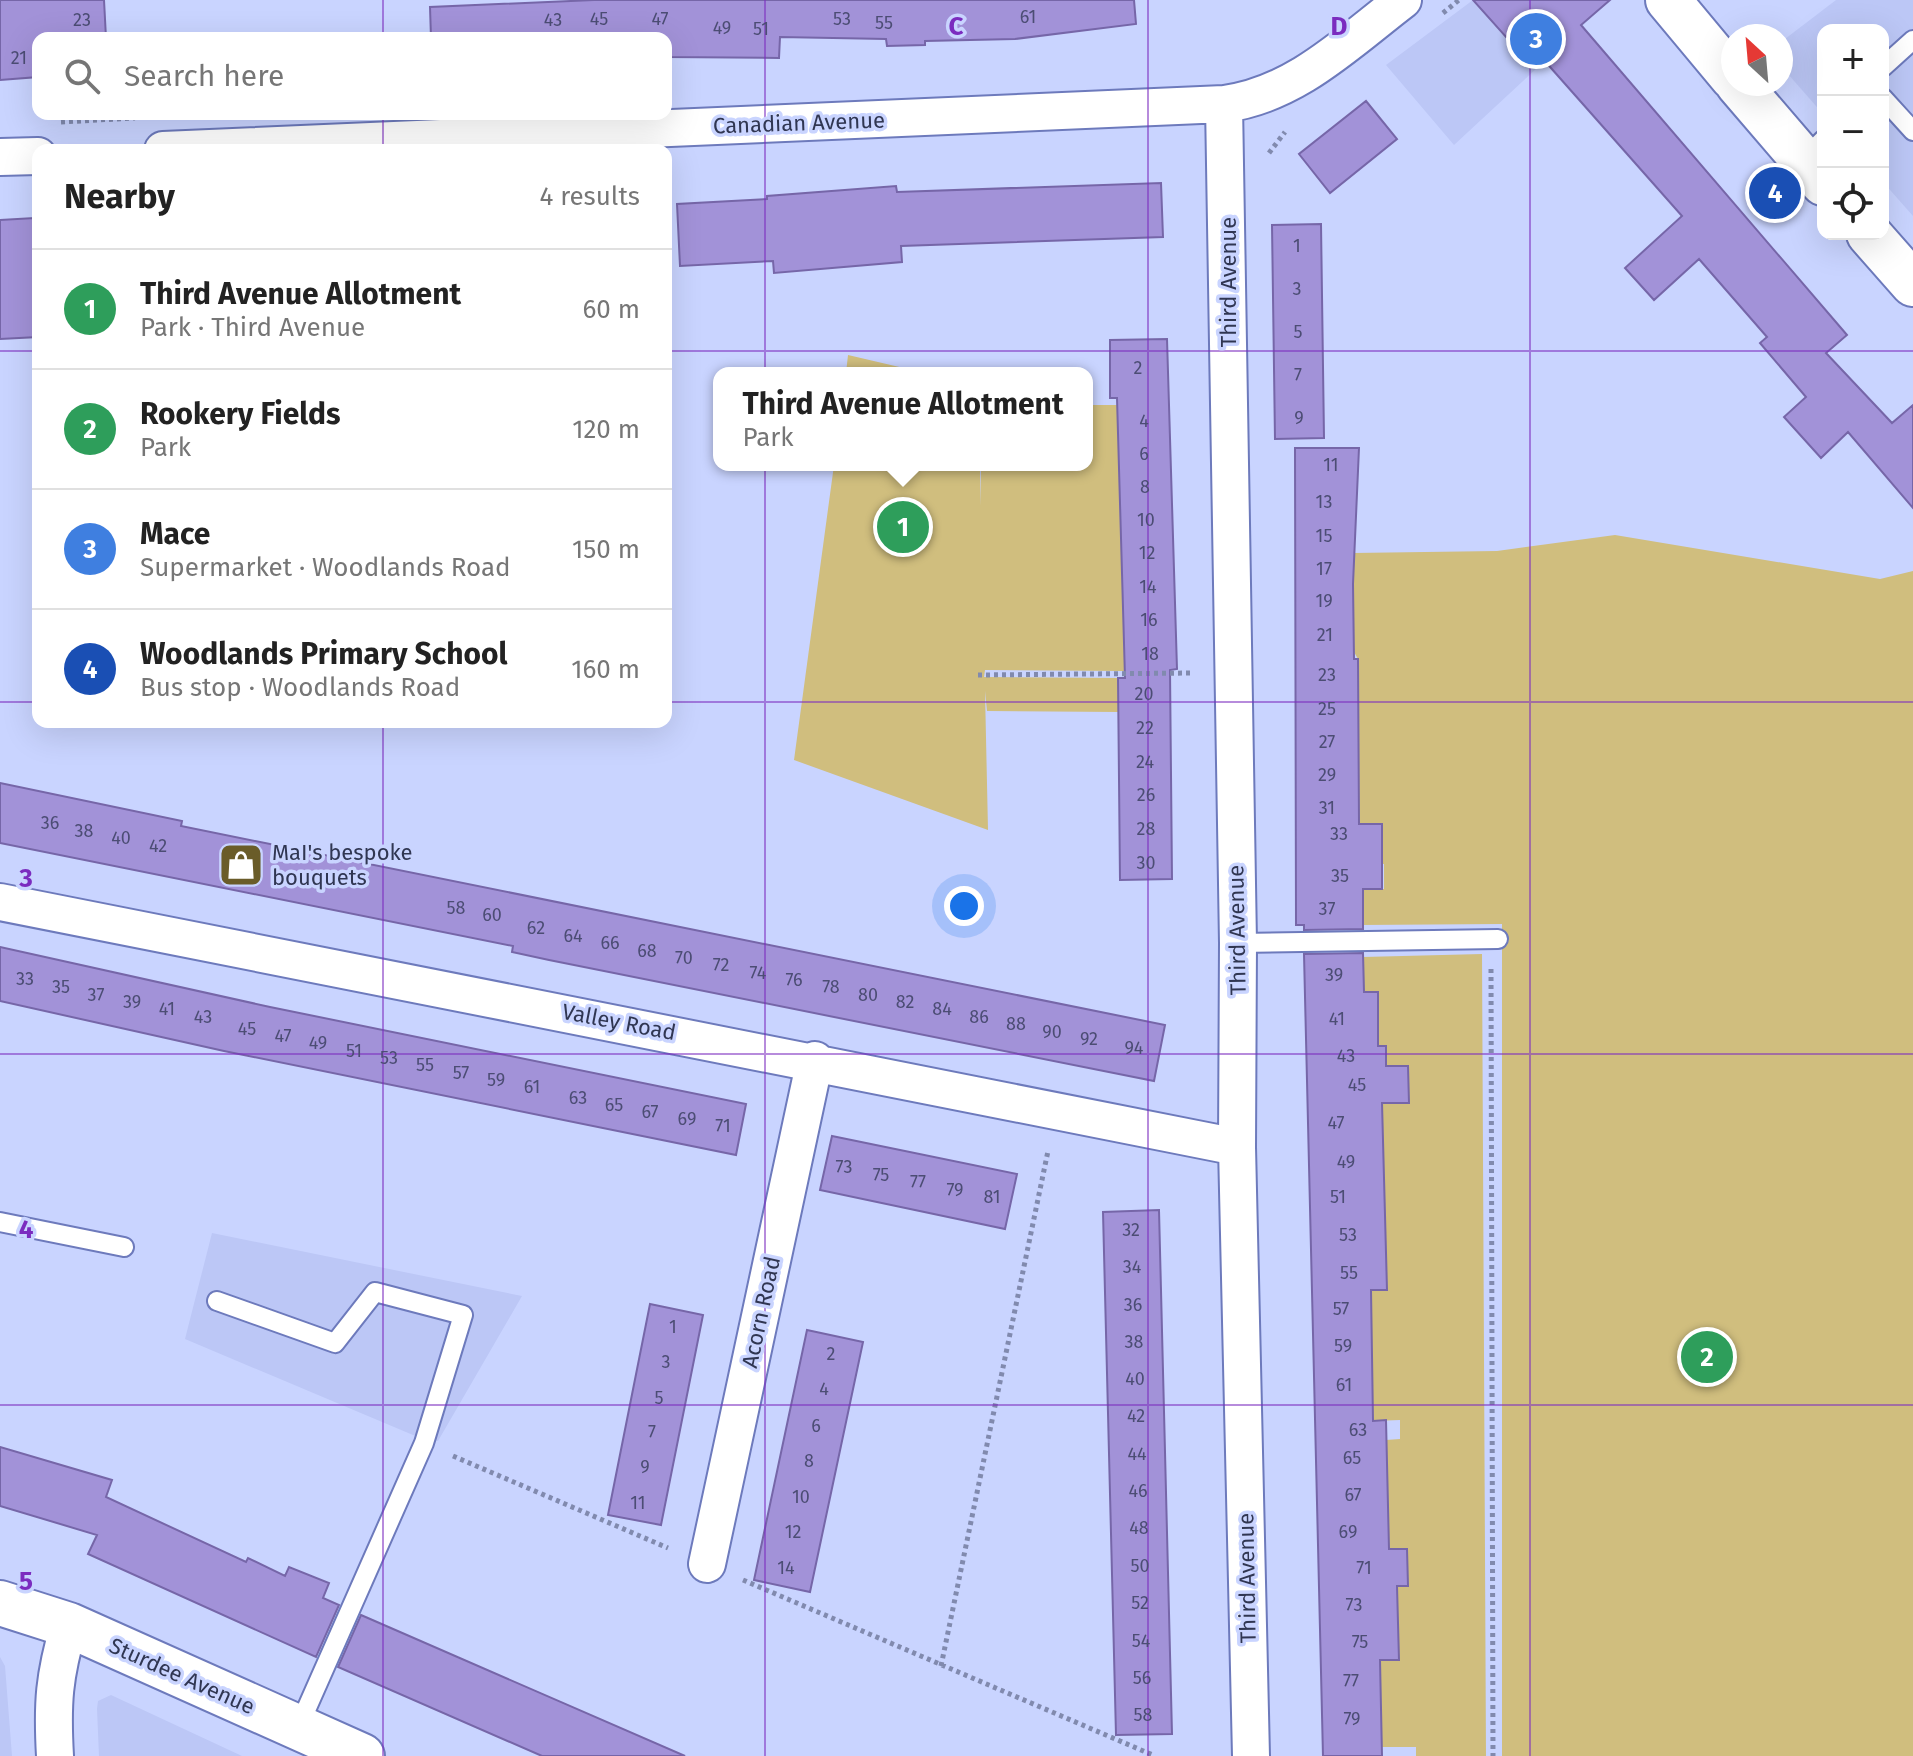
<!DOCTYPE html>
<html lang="en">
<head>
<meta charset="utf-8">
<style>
	:root { --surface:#fff; --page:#f2f2f2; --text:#222; --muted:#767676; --line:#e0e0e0; --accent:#6a5c29 }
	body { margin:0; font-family:"Fira Sans",sans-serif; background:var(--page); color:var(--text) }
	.controls { position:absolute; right:24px; top:24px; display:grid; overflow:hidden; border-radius:16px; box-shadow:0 8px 32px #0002 }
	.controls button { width:72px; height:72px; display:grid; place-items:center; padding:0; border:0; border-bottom:2px solid var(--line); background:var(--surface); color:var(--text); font:40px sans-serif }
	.compass { position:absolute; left:1721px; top:24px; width:72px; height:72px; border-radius:50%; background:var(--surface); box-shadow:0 8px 32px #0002; rotate:334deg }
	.you { position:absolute; left:964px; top:906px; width:28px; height:28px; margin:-20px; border:6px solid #fff; border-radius:50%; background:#1a73e8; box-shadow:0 0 0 12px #1a73e833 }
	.badge { display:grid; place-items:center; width:52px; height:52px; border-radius:50%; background:var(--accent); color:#fff; font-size:26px; font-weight:700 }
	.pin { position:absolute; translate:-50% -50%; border:4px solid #fff; box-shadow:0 2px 8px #0006 }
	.popup { position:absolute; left:713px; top:367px; width:380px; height:104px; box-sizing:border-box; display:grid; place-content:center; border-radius:16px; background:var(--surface); filter:drop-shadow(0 2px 6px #0005); font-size:26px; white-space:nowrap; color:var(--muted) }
	.popup b { font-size:30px; color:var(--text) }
	.popup::after { content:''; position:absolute; left:50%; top:100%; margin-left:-16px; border:16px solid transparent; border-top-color:var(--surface) }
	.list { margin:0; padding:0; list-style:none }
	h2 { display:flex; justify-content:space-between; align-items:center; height:104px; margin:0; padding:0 32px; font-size:34px }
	h2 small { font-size:26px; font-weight:400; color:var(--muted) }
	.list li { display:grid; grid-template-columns:52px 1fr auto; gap:24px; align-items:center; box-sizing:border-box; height:120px; padding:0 32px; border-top:2px solid var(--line) }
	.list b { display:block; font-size:30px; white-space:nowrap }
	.list p { margin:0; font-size:26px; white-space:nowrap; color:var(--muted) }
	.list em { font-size:26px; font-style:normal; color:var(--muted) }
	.icon { flex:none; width:44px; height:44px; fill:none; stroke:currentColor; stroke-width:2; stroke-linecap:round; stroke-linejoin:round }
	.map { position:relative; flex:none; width:1913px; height:1756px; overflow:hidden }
	.search { position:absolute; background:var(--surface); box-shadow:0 8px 32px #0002; left:32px; top:32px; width:640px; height:88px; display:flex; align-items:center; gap:20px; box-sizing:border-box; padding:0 28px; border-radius:16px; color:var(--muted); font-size:30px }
	.panel { position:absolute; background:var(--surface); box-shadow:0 8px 32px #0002; left:32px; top:144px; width:640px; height:584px; border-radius:16px }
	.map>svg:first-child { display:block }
	.built { fill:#bcc7f6 }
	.green { fill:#d0be7e }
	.building { fill:#a292d8; stroke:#7666a8; stroke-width:2 }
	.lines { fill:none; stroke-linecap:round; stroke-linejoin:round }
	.service-casing { stroke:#6d7abc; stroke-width:22 }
	.minor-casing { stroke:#6d7abc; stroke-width:40 }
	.tertiary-casing { stroke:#6d7abc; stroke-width:48 }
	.path { stroke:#818aae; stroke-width:5; stroke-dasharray:4 4; stroke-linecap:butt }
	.service { stroke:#fff; stroke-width:18 }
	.minor { stroke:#fff; stroke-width:36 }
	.tertiary { stroke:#fff; stroke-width:44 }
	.grid { fill:none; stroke:#7b2cbf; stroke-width:2; stroke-opacity:0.55 }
	.labels { text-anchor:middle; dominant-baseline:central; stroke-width:7; stroke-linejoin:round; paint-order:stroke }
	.number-label { font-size:18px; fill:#4c4d74 }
	.street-label { font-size:22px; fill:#303652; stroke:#c9d4ff }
	.poi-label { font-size:22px; fill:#303652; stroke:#c9d4ff; text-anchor:start }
	.grid-label { font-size:26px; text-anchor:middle; font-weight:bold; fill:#7b2cbf; stroke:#c9d4ff; stroke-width:7; stroke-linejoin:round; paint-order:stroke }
</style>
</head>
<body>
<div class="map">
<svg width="1913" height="1756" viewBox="0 0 1913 1756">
	<rect width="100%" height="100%" fill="#c9d4ff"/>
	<!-- built -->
	<path class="built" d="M 1473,0 L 1604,0 L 1607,3 L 1454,145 L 1386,65 Z
		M 1836,0 L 1913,0 L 1913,216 L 1883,182 L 1883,30 L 1823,30 L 1823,114 L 1781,66 L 1781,42 Z
		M 212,1233 L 522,1296 L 438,1441 L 413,1435 L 185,1339 Z
		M 0,1657 L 5,1666 L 12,1756 L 0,1756 Z
		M 111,1695 L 242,1756 L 99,1756 L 97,1709 L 98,1701 Z"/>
	<!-- green -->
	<path class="green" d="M 848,355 L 925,373 L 846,373 Z
		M 1087,405 L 1117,405 L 1125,671 L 985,670 L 984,677 L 1119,678 L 1119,712 L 987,711 L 985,691 L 988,830 L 794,760 L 834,465 L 980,465 L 981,506 L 981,465 L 1087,465 Z
		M 1615,535 L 1880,579 L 1913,571 L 1913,1756 L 1502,1756 L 1502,924 L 1359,925 L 1359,889 L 1384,889 L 1384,864 L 1359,863 L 1358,659 L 1354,652 L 1353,553 L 1497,551 Z
		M 1482,954 L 1486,1756 L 1416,1756 L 1416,1747 L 1382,1747 L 1380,1660 L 1398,1660 L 1388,1586 L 1408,1585 L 1407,1549 L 1378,1550 L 1386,1440 L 1400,1439 L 1400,1420 L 1373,1421 L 1365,1104 L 1408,1103 L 1408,1066 L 1386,1066 L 1385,1046 L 1364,1047 L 1378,1008 L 1377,992 L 1364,992 L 1363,957 Z"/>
	<!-- building -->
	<path class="building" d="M 0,0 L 104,0 L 106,38 L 38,38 L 38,77 L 0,80 Z
		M 594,0 L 1134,0 L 1136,24 L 1015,39 L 925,41 L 925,45 L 887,46 L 886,39 L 780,37 L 779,58 L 666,57 L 666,38 L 431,38 L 430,7 Z
		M 1473,0 L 1610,0 L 1581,25 L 1847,335 L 1826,353 L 1892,423 L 1913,405 L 1913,508 L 1848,432 L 1821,458 L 1784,417 L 1806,397 L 1760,343 L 1767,337 L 1699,259 L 1654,300 L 1625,268 L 1682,216 L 1543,59 L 1533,67 Z
		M 1366,101 L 1397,139 L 1330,193 L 1299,154 Z
		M 1161,183 L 1163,237 L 901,246 L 902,262 L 774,273 L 773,261 L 680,266 L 677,204 L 767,199 L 767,196 L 896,186 L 897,192 Z
		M 34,218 L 38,337 L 0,339 L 0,220 Z
		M 1321,224 L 1324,438 L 1275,439 L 1272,225 Z
		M 1167,339 L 1177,669 L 1170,670 L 1172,879 L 1120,880 L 1118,678 L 1125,678 L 1117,398 L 1110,398 L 1110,340 Z
		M 1295,448 L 1359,448 L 1353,584 L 1354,659 L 1358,659 L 1359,824 L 1382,824 L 1382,889 L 1363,889 L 1363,929 L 1304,930 L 1304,925 L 1296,925 Z
		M 0,783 L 182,821 L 181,826 L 1165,1025 L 1154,1081 L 549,960 L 512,952 L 513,946 L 0,843 Z
		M 0,947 L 270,1007 L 746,1104 L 736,1155 L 224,1051 L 0,1001 Z
		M 1363,953 L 1364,992 L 1378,992 L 1378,1046 L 1386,1046 L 1386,1066 L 1408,1066 L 1409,1103 L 1382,1103 L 1387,1290 L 1371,1290 L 1373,1421 L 1386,1420 L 1389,1549 L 1407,1549 L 1408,1586 L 1397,1586 L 1399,1660 L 1380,1660 L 1382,1756 L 1323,1756 L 1304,954 Z
		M 832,1136 L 1017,1174 L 1005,1229 L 820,1190 Z
		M 1159,1210 L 1172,1734 L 1116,1735 L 1103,1212 Z
		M 650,1304 L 703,1315 L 661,1525 L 608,1515 Z
		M 807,1330 L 863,1342 L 810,1592 L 754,1580 Z
		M 0,1447 L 112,1480 L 106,1497 L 246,1562 L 248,1558 L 285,1576 L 289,1567 L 329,1583 L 323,1598 L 339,1605 L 316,1657 L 88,1554 L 97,1535 L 0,1506 Z
		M 361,1615 L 685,1756 L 542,1756 L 338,1667 Z"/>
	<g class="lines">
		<!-- service casing -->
		<g class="service-casing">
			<path id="service" d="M 1883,67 L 1913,40
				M 1883,98 L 1913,131
				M 1803,160 L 1823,140
				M 1238,943 L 1498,939
				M 0,1222 L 124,1247
				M 217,1301 L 335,1343 L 375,1292 L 463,1315 L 424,1443 L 298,1728"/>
		</g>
		<!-- minor casing -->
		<g class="minor-casing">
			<path id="minor" d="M 1224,104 L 1238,943 L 1237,1147 L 1251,1756
				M 163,150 L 1224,104 C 1295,95 1348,42 1403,0
				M 0,157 L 38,156
				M 0,902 L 1237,1147
				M 707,1564 L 815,1060
				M 55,1756 C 52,1703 54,1676 69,1625"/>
		</g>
		<!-- tertiary casing -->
		<g class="tertiary-casing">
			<path id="tertiary" d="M 1668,0 L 1733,78
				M 1738,84 L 1823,183
				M 1869,234 L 1913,284
				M 0,1603 L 69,1625 L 362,1756"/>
		</g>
		<!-- path -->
		<path class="path" d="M 1443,13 L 1459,0
			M 61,122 L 135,118
			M 1269,153 L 1285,132
			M 978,675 L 1193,673
			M 1491,969 L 1493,1756
			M 453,1456 L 668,1548
			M 743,1580 L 1155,1756
			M 941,1666 L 1048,1151"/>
		<!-- service -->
		<use href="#service" class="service"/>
		<!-- minor -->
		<use href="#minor" class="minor"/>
		<!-- tertiary -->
		<use href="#tertiary" class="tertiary"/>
	</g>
	<!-- grid -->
	<path class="grid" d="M 383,0 L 383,38M 765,0 L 765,1756M 1148,0 L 1148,1756M 1530,0 L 1530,1756M 383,114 L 383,150M 0,351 L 38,351M 666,351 L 1913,351M 0,702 L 38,702M 666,702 L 1913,702M 383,722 L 383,1756M 0,1054 L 1913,1054M 0,1405 L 1913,1405"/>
	<!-- icons -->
	<defs>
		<g id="shop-square" transform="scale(2.3)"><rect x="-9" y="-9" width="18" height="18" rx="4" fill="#6a5c29" stroke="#c9d4ff"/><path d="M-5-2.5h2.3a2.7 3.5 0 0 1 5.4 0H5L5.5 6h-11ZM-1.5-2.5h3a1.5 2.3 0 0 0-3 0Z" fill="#fff"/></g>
	</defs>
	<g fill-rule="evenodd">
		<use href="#shop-square" x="241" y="865"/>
	</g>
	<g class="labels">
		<!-- number labels -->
		<g class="number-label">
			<text x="1028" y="17">61</text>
			<text x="599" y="19">45</text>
			<text x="660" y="19">47</text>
			<text x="842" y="19">53</text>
			<text x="82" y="20">23</text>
			<text x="553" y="20">43</text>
			<text x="884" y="23">55</text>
			<text x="722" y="28">49</text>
			<text x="761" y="29">51</text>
			<text x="19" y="58">21</text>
			<text x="1297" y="246">1</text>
			<text x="1297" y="289">3</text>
			<text x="1298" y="332">5</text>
			<text x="1138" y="368">2</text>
			<text x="1298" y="375">7</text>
			<text x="1299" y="418">9</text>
			<text x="1144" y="421">4</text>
			<text x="1144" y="454">6</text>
			<text x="1331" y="465">11</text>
			<text x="1145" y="487">8</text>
			<text x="1324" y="502">13</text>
			<text x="1146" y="520">10</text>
			<text x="1324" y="536">15</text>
			<text x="1147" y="553">12</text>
			<text x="1324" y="569">17</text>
			<text x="1148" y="587">14</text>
			<text x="1324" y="601">19</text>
			<text x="1149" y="620">16</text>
			<text x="1325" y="635">21</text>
			<text x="1150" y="654">18</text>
			<text x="1327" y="675">23</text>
			<text x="1144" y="694">20</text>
			<text x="1327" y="709">25</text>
			<text x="1145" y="728">22</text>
			<text x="1327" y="742">27</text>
			<text x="1145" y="762">24</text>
			<text x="1327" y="775">29</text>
			<text x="1146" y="795">26</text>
			<text x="1327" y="808">31</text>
			<text x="50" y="823">36</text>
			<text x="1146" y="829">28</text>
			<text x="84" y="831">38</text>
			<text x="1339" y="834">33</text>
			<text x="121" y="838">40</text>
			<text x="158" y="846">42</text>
			<text x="1146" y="863">30</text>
			<text x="1340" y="876">35</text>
			<text x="456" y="908">58</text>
			<text x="1327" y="909">37</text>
			<text x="492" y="915">60</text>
			<text x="536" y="928">62</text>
			<text x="573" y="936">64</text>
			<text x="610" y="943">66</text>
			<text x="647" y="951">68</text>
			<text x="684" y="958">70</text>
			<text x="721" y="965">72</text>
			<text x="758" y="973">74</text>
			<text x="1334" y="975">39</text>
			<text x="25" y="979">33</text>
			<text x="794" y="980">76</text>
			<text x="61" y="987">35</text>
			<text x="831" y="987">78</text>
			<text x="96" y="995">37</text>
			<text x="868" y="995">80</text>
			<text x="132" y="1002">39</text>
			<text x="905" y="1002">82</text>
			<text x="167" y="1009">41</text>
			<text x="942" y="1009">84</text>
			<text x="203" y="1017">43</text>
			<text x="979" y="1017">86</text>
			<text x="1337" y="1019">41</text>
			<text x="1016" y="1024">88</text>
			<text x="247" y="1029">45</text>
			<text x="1052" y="1032">90</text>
			<text x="283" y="1036">47</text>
			<text x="1089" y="1039">92</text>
			<text x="318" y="1043">49</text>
			<text x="1134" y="1048">94</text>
			<text x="354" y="1051">51</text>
			<text x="1346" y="1056">43</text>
			<text x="389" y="1058">53</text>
			<text x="425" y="1065">55</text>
			<text x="461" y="1073">57</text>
			<text x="496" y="1080">59</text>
			<text x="1357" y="1085">45</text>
			<text x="532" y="1087">61</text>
			<text x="578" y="1098">63</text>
			<text x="614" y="1105">65</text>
			<text x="650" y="1112">67</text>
			<text x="687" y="1119">69</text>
			<text x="1336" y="1123">47</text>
			<text x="723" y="1126">71</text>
			<text x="1346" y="1162">49</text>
			<text x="844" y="1167">73</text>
			<text x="881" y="1175">75</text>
			<text x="918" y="1182">77</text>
			<text x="955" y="1190">79</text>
			<text x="992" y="1197">81</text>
			<text x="1338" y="1197">51</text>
			<text x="1131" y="1230">32</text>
			<text x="1348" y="1235">53</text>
			<text x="1132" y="1267">34</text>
			<text x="1349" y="1273">55</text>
			<text x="1133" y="1305">36</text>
			<text x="1341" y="1309">57</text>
			<text x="673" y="1327">1</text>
			<text x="1134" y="1342">38</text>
			<text x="1343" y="1346">59</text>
			<text x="831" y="1354">2</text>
			<text x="666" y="1362">3</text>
			<text x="1135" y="1379">40</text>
			<text x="1344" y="1385">61</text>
			<text x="824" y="1389">4</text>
			<text x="659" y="1398">5</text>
			<text x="1136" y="1416">42</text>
			<text x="816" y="1426">6</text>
			<text x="1358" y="1430">63</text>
			<text x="652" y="1432">7</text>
			<text x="1137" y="1454">44</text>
			<text x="1352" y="1458">65</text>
			<text x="809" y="1461">8</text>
			<text x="645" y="1467">9</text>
			<text x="1138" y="1491">46</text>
			<text x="1353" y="1495">67</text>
			<text x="801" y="1497">10</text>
			<text x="638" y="1503">11</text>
			<text x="1139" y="1528">48</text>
			<text x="793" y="1532">12</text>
			<text x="1348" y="1532">69</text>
			<text x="1140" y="1566">50</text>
			<text x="786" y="1568">14</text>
			<text x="1364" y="1568">71</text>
			<text x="1140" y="1603">52</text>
			<text x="1354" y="1605">73</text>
			<text x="1141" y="1641">54</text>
			<text x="1360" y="1642">75</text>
			<text x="1142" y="1678">56</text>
			<text x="1351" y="1681">77</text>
			<text x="1143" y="1715">58</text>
			<text x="1352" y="1719">79</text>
		</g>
		<!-- street labels -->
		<g class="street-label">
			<text transform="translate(799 123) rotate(-2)">Canadian Avenue</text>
			<text transform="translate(1228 282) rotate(-90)">Third Avenue</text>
			<text transform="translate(1237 930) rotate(-91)">Third Avenue</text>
			<text transform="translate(619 1022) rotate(11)">Valley Road</text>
			<text transform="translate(761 1312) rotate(-78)">Acorn Road</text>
			<text transform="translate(1247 1578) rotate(-91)">Third Avenue</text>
			<text transform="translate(182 1676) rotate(24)">Sturdee Avenue</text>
		</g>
		<!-- poi labels -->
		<g class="poi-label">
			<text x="272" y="852">MaI's bespoke<tspan x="272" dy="25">bouquets</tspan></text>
		</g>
	</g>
	<g class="grid-label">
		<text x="956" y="35">C</text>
		<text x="1339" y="35">D</text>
		<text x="26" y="887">3</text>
		<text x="26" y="1238">4</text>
		<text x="26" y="1590">5</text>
	</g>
</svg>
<div class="controls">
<button>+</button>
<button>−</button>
<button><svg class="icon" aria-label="locate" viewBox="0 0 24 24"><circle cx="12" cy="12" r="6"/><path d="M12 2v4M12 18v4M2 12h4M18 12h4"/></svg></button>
</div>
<svg class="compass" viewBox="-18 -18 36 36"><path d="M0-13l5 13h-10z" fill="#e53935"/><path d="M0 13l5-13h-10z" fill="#767676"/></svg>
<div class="you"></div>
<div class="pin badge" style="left:903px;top:527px;background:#2e9e5b">1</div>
<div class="popup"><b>Third Avenue Allotment</b>Park</div>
<div class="pin badge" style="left:1707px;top:1357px;background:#2e9e5b">2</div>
<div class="pin badge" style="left:1536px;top:39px;background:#3f7fe0">3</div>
<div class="pin badge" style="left:1775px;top:193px;background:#1a4fb4">4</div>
<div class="search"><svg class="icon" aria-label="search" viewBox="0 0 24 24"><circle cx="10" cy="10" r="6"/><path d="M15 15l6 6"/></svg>Search here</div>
<section class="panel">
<h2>Nearby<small>4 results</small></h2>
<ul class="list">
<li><span class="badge" style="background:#2e9e5b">1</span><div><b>Third Avenue Allotment</b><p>Park · Third Avenue</p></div><em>60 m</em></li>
<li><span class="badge" style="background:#2e9e5b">2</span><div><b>Rookery Fields</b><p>Park</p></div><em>120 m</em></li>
<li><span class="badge" style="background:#3f7fe0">3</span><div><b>Mace</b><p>Supermarket · Woodlands Road</p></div><em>150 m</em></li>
<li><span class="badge" style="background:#1a4fb4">4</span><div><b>Woodlands Primary School</b><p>Bus stop · Woodlands Road</p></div><em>160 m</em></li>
</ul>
</section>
</div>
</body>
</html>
